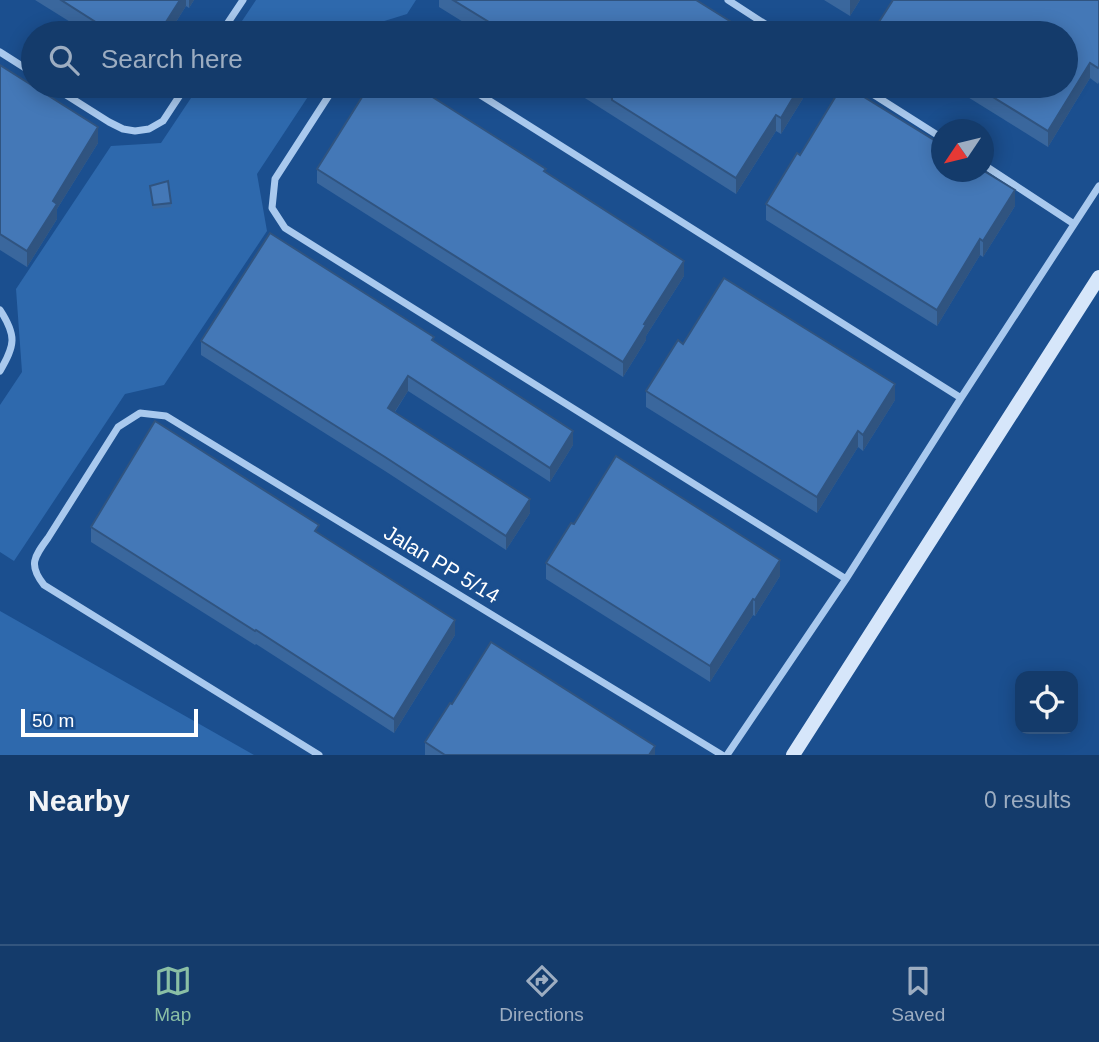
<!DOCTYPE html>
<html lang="en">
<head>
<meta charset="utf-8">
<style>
	:root { --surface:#143b6b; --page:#1d4271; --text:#f1f3f6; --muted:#9dadc1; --line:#33557e; --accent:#8abfa5 }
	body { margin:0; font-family:Arial,sans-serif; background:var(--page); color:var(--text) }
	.controls { position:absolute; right:21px; bottom:21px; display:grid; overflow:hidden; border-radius:14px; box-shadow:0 4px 18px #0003 }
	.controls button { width:63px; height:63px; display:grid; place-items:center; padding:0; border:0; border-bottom:2px solid var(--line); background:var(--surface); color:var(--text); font:35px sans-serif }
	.compass { position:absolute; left:931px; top:119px; width:63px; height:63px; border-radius:50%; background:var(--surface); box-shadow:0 4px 18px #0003; rotate:235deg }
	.scale { position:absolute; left:21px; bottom:18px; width:177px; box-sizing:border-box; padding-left:7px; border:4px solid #fff; border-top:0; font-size:19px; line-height:24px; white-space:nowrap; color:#fff; -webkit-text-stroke:5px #1b4f8f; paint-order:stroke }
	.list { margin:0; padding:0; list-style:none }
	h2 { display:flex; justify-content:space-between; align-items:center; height:91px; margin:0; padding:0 28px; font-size:30px }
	h2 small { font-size:23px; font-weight:400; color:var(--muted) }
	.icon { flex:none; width:38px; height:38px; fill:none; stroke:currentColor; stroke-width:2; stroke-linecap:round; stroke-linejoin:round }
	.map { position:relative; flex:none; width:1099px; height:755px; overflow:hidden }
	.search { position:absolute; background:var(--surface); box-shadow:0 4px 18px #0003; left:21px; right:21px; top:21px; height:77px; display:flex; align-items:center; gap:18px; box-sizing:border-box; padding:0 24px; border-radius:38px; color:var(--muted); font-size:26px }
	.sheet { height:189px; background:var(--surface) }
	nav { display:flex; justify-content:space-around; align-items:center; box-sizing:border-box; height:98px; border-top:2px solid var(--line); background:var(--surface); font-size:19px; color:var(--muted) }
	nav a { display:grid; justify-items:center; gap:4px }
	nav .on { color:var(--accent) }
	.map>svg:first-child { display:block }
	.green { fill:#2e69ad }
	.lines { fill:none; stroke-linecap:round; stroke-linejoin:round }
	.street { stroke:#a9c9ee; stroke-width:7 }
	.secondary { stroke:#d6e6fa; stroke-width:14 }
	.wall { fill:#3a679d }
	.shaded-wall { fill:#305480 }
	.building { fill:#4478b7; stroke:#305480; stroke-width:2 }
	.labels { text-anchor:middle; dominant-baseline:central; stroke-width:6; stroke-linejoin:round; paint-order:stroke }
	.street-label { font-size:21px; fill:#fff; stroke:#1b4f8f }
</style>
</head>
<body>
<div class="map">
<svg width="1099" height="755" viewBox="0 0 1099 755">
	<rect width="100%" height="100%" fill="#1b4f8f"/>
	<!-- green -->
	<path class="green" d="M 256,0 L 416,0 L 407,14 L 352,31 L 350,33 L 234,33 Z
		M 199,86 L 315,86 L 257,174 L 267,231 L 164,385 L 125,394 L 14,561 L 0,552 L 0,405 L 22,372 L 16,289 L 111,146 L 161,143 Z
		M 0,611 L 254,755 L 0,755 Z"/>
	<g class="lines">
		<!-- street -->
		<path class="street" d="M 728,0 L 779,33
			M 221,33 L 243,0
			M 0,52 L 33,73
			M 52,86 L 109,122 L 123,129 L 135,131 L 149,129 L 163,121 L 186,86
			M 335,86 L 275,179 L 272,208 L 285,228 L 846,579
			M 466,86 L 961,398
			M 860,86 L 942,138
			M 984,165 L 1074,224
			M 0,310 C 17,336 15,345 0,371
			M 319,755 L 44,585 C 28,565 34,557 48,538 L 118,427 L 140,413 L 166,416 L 722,755
			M 727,755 L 846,579 L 961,398 L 1099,186"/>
		<!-- secondary -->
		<path class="secondary" d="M 793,755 L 1099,277"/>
	</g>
	<!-- wall -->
	<path class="wall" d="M 35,0 L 194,0 L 189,8 L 186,6 L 169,33 L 88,33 Z
		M 439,0 L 696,0 L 749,33 L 481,33 L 439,7 Z
		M 824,0 L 860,0 L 850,16 Z
		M 1099,0 L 1099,82 L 1098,84 L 1090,78 L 1048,147 L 950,86 L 1066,86 L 1066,33 L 877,33 L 877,25 Z
		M 0,65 L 98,143 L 57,209 L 57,219 L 27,267 L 0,250 Z
		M 566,86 L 810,86 L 810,87 L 781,134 L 776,131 L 736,194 Z
		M 800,155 L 1015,206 L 983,257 L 980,255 L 937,326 L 766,220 L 766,204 Z
		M 317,169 L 546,172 L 684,276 L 646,336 L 646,340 L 623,377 L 317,183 Z
		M 150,186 L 171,203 L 171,207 L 153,209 Z
		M 201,341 L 434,341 L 573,445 L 550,482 L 408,391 L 395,412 L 530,513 L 506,550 L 385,471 L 201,355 Z
		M 683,344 L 895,400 L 863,451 L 858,447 L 817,513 L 646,407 L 646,391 Z
		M 574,524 L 780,576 L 755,616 L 753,615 L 710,682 L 546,579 L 546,563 Z
		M 91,527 L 319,533 L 455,635 L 394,733 L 256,644 L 255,645 L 91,542 Z
		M 452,704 L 655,755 L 425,755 L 425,742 Z"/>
	<!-- shaded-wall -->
	<path class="shaded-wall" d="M 180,0 L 186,0 L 186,6 L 169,33 L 159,33 Z
		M 189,0 L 194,0 L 189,8 Z
		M 850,0 L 860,0 L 850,16 Z
		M 1090,63 L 1090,78 L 1048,147 L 1048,131 Z
		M 800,86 L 810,86 L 810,87 L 781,134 L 781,118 Z
		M 776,115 L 776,131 L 736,194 L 736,178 Z
		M 98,127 L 98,143 L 57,209 L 57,219 L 27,267 L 27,251 L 53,201 Z
		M 1015,190 L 1015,206 L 983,257 L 983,241 Z
		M 980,239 L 980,255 L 937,326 L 937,310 Z
		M 684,261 L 684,276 L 646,336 L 646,340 L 623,377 L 623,362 L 644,324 Z
		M 408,376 L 408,391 L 388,422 L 388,408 Z
		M 895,384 L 895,400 L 863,451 L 863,435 Z
		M 573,431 L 573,445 L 550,482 L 550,468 Z
		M 858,431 L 858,447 L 817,513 L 817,497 Z
		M 530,499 L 530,513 L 506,550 L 506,536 Z
		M 780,560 L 780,576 L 755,616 L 755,600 Z
		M 753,599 L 753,615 L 710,682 L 710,666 Z
		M 455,620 L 455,635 L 394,733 L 394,719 Z
		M 655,746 L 655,755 L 649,755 Z"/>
	<!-- building -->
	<path class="building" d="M 61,0 L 180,0 L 159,33 L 113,33 Z
		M 453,0 L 696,0 L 749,33 L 507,33 Z
		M 893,0 L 1099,0 L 1099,67 L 1098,68 L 1090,63 L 1048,131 L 975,86 L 1066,86 L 1066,33 L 891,33 L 877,25 Z
		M 0,65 L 98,127 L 53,201 L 57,204 L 27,251 L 0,234 Z
		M 369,86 L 415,86 L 546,169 L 544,171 L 684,261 L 644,324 L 646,325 L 623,362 L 317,169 Z
		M 592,86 L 800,86 L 781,118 L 776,115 L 736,178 L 612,100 L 612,98 Z
		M 842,86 L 846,86 L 942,145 L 942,172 L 984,171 L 1015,190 L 983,241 L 980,239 L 937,310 L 766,204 L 797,153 L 800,155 Z
		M 168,181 L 171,203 L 153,205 L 150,186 Z
		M 270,233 L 434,337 L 432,340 L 573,431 L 550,468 L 408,376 L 388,408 L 530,499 L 506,536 L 385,457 L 201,341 Z
		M 724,278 L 895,384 L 863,435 L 858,431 L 817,497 L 646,391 L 678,340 L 683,344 Z
		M 155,421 L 319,525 L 315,531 L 455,620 L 394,719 L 256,630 L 255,631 L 91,527 Z
		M 616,456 L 780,560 L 755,600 L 753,599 L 710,666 L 546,563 L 571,523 L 574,524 Z
		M 491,642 L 655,746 L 649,755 L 445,755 L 425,742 L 450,703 L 452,704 Z"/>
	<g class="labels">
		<!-- street labels -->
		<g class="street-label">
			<text transform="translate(442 564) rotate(31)">Jalan PP 5/14</text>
		</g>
	</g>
</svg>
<div class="controls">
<button><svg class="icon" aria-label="locate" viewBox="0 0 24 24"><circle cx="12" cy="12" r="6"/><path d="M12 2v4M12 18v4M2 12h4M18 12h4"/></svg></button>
</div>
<svg class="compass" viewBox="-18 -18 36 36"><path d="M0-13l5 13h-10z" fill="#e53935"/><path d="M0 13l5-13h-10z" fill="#9dadc1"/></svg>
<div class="scale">50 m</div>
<div class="search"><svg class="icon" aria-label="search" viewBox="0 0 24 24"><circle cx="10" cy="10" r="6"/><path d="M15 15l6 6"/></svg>Search here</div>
</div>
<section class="sheet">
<h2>Nearby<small>0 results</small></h2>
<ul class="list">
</ul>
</section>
<nav>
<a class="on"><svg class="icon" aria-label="map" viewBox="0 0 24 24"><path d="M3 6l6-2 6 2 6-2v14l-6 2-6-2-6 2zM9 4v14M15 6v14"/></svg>Map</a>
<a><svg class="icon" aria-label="directions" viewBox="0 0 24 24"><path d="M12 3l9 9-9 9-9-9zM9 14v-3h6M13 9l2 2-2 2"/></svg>Directions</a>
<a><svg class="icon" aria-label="saved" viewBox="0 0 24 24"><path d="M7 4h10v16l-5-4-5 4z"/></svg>Saved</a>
</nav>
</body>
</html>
